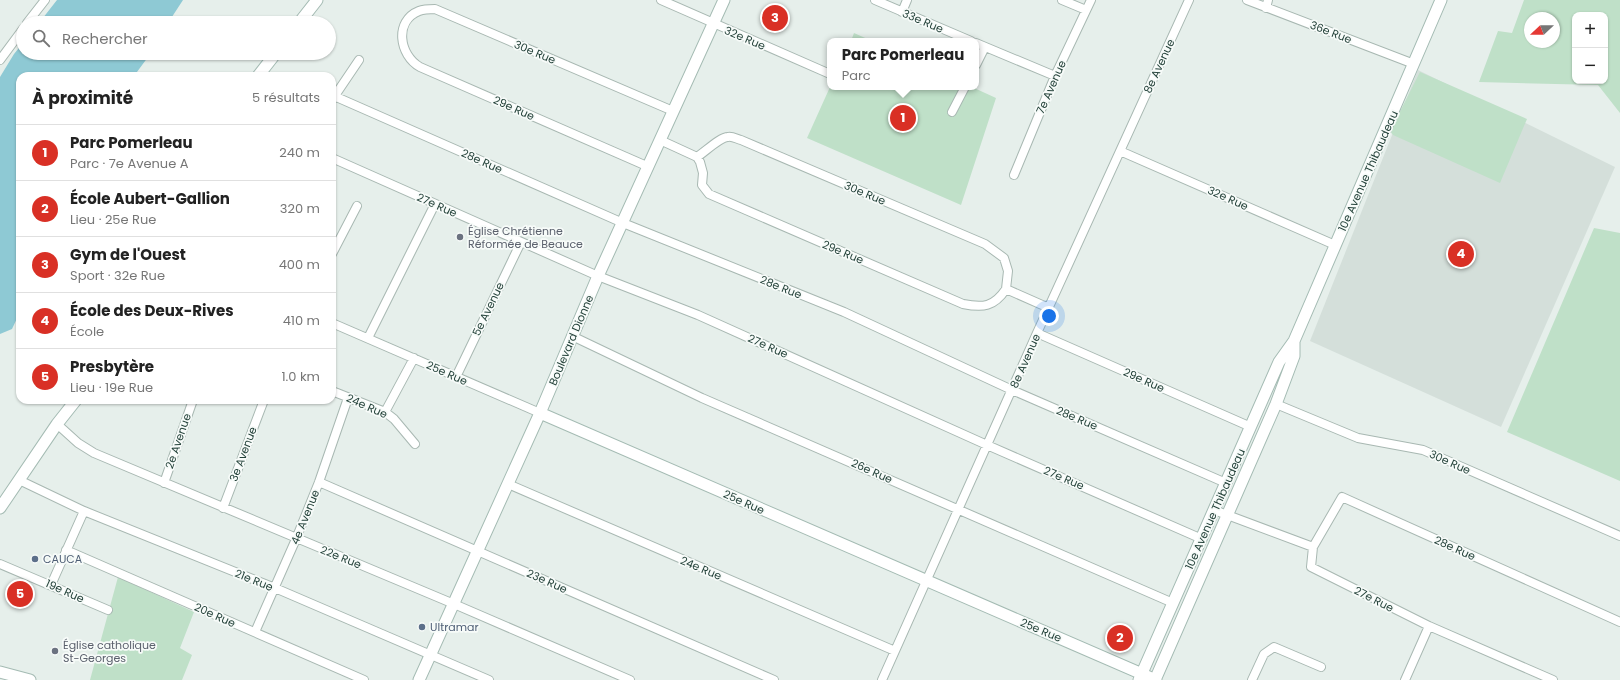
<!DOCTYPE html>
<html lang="fr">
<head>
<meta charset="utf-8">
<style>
	:root { --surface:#fff; --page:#f2f2f2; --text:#222; --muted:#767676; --line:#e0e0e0; --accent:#d93025 }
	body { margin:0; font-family:Poppins,sans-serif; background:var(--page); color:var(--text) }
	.controls { position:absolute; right:12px; top:12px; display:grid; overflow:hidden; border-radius:8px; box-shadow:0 1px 3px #0004 }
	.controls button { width:36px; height:36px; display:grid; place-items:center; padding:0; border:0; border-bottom:1px solid var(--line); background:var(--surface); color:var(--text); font:20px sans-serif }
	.compass { position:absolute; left:1524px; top:12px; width:36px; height:36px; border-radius:50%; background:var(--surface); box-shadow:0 1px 3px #0004; rotate:248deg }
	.you { position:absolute; left:1049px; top:316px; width:14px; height:14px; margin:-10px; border:3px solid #fff; border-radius:50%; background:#1a73e8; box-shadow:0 0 0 6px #1a73e833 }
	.badge { display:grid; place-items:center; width:26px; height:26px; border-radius:50%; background:var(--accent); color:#fff; font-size:13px; font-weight:700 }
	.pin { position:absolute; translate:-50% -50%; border:2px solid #fff; box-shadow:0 1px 4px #0006 }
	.popup { position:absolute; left:827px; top:38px; width:152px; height:52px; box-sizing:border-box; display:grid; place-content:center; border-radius:8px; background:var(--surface); filter:drop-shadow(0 1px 3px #0005); font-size:13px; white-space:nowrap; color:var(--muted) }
	.popup b { font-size:15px; color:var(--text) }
	.popup::after { content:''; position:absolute; left:50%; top:100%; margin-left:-8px; border:8px solid transparent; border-top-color:var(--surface) }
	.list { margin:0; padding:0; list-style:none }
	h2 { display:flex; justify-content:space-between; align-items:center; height:52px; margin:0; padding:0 16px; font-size:17px }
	h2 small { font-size:13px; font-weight:400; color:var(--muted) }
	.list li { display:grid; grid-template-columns:26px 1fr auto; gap:12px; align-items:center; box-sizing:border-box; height:56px; padding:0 16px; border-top:1px solid var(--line) }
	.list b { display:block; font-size:15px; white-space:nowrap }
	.list p { margin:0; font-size:13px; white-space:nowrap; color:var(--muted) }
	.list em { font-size:13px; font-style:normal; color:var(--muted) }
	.icon { flex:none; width:22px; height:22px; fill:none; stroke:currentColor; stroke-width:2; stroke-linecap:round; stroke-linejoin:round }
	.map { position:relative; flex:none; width:1620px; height:680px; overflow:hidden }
	.search { position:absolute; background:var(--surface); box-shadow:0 1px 3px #0004; left:16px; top:16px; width:320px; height:44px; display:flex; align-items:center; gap:10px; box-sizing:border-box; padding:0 14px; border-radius:22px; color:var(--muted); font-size:15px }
	.panel { position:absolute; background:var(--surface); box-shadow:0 1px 3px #0004; left:16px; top:72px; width:320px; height:332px; border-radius:12px }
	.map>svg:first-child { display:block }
	.built { fill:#d4dfda }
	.green { fill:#bfe0c8; fill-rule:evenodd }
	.water { fill:#8ec9d4 }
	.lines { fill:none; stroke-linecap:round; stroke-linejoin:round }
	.street-casing { stroke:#a8b8b2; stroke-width:10 }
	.secondary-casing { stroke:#a4bbb3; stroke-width:13 }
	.street { stroke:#fff; stroke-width:8 }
	.secondary { stroke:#fff; stroke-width:11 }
	.worship-dot { fill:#6b7280; stroke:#f7fbf9; stroke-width:1.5 }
	.service-dot { fill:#5c6f8a; stroke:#f7fbf9; stroke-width:1.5 }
	.labels { text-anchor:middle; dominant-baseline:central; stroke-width:3.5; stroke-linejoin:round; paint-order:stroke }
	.street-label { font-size:11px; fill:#24423a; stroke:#f7fbf9 }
	.worship-label { font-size:11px; fill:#5b616d; stroke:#f7fbf9; text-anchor:start }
	.service-label { font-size:11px; fill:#4e5e75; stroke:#f7fbf9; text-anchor:start }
</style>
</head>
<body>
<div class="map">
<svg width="1620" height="680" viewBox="0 0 1620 680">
	<rect width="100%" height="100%" fill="#e6efeb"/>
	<!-- built -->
	<path class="built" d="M 1418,70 L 1615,167 L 1501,427 L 1310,341 Z"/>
	<!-- green -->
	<path class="green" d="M 1524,0 L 1620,0 L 1620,113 L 1598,85 L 1479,82 L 1498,31 L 1512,33 ZM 1575,15 L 1605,15 L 1605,81 L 1575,81 ZM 1530,18 L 1554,18 L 1554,42 L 1530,42 Z
		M 854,33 L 872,41 L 851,41 Z
		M 1420,72 L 1527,119 L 1500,183 L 1393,135 L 1390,131 Z
		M 830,87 L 972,87 L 996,98 L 961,205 L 807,138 Z
		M 1594,228 L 1620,233 L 1620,481 L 1507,432 Z
		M 118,577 L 194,612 L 180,648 L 192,655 L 182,680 L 90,680 Z"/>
	<!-- water -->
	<path class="water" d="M 57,0 L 183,0 L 168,23 L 39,23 Z
		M 23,43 L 23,53 L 151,53 L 134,76 L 20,76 L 20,312 L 12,329 L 0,334 L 0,77 L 14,54 Z"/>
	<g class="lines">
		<!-- street casing -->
		<g class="street-casing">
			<path id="street" d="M 661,0 L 830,74
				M 875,0 L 971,41
				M 1062,0 L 1086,10
				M 1247,0 L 1414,64
				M 1266,8 L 1268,0
				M 902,12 L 907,0
				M 27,23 L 45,0
				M 976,43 L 1055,76
				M 0,60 L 23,29
				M 976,65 L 985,47
				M 334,96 L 623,223 L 844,312 L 1012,390 L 1226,483
				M 332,100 L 359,60
				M 952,112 L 965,87
				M 660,140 L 697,157 L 700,162 L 703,173 L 702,185 L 709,194 L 963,304 C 983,308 994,307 1006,289 L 1049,308
				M 1120,151 L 1335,245
				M 697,157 C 705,152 720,137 728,137 C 732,136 737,139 741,140 L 985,244 L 1004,258 L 1008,271 L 1006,289
				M 332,158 L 598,276 L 698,315 L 987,445 L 1202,539
				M 649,167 L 420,67 C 399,55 394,21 419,11 C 424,9 430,9 435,9 L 673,111
				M 1014,175 L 1055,76 L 1091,0
				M 332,254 L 357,206
				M 332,323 L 540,413
				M 1037,333 L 1251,427
				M 572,336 L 702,398 L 1173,603
				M 368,338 L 435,204
				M 456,377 L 521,242
				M 332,391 L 385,412 L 394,419 L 415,444
				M 1276,404 L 1358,438 L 1423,450 L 1620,536
				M 385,412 L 414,358
				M 57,424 L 78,443 L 94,453 L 454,604 L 630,680
				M 19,480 L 84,511 L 275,588 L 489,680
				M 319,482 L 774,680
				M 164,483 L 193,400
				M 508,484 L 895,651
				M 223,508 L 264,400
				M 1214,510 L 1313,547 L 1311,567 L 1429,626 L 1553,680
				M 1313,547 L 1342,497 L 1620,622
				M 66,550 L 364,680
				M 0,564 L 108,610
				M 51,585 L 84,511
				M 255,632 L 296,539 L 319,482 L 348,398
				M 882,680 L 1037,333 L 1189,0
				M 1252,680 L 1264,654 L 1274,647 L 1321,667
				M 1405,680 L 1429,626"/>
		</g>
		<!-- secondary casing -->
		<g class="secondary-casing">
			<path id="secondary" d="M 299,23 L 317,0
				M 258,76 L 276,53
				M 540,413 L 1156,680
				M 0,508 L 57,424 L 76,400
				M 0,672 L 30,680
				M 419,680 L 540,413 L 598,276 L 724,0
				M 1139,680 L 1279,362 L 1294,341 L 1441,0
				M 1155,680 L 1276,404 L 1294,356 L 1294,341"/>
		</g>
		<!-- street -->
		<use href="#street" class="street"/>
		<!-- secondary -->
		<use href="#secondary" class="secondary"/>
	</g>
	<!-- markers -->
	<g class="worship-dot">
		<circle cx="460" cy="237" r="4"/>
		<circle cx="55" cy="651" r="4"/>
	</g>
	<g class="service-dot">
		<circle cx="35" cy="559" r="4"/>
		<circle cx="422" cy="627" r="4"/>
	</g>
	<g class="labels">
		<!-- street labels -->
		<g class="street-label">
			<text transform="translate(923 21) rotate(23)">33e Rue</text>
			<text transform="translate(1331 32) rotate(21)">36e Rue</text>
			<text transform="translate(745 38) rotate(23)">32e Rue</text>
			<text transform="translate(535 52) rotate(23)">30e Rue</text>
			<text transform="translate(1159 66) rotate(-65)">8e Avenue</text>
			<text transform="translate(1051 87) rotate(-66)">7e Avenue</text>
			<text transform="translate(514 108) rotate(24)">29e Rue</text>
			<text transform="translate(482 161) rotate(24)">28e Rue</text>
			<text transform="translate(1368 171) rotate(-66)">10e Avenue Thibaudeau</text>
			<text transform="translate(865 193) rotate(23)">30e Rue</text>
			<text transform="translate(1228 198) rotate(24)">32e Rue</text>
			<text transform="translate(437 205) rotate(24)">27e Rue</text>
			<text transform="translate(843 252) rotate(23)">29e Rue</text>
			<text transform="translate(781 287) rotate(22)">28e Rue</text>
			<text transform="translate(488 309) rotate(-64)">5e Avenue</text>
			<text transform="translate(571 340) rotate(-67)">Boulevard Dionne</text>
			<text transform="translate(768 346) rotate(24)">27e Rue</text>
			<text transform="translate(1025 361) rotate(-66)">8e Avenue</text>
			<text transform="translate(447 373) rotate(24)">25e Rue</text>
			<text transform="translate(1144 380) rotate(24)">29e Rue</text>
			<text transform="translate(367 406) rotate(24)">24e Rue</text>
			<text transform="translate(1077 418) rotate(23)">28e Rue</text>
			<text transform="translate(178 441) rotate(-71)">2e Avenue</text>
			<text transform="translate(243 454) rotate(-69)">3e Avenue</text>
			<text transform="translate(1450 462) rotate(24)">30e Rue</text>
			<text transform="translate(872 471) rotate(24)">26e Rue</text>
			<text transform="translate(1064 478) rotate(23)">27e Rue</text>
			<text transform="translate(744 502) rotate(24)">25e Rue</text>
			<text transform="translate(1215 509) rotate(-66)">10e Avenue Thibaudeau</text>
			<text transform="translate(305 517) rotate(-68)">4e Avenue</text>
			<text transform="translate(1455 548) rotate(24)">28e Rue</text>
			<text transform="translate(341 557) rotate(22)">22e Rue</text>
			<text transform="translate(701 568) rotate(23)">24e Rue</text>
			<text transform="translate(254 580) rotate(22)">21e Rue</text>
			<text transform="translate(547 581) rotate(24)">23e Rue</text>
			<text transform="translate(65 591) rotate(24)">19e Rue</text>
			<text transform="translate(1374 599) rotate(27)">27e Rue</text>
			<text transform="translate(215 615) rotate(24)">20e Rue</text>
			<text transform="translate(1041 630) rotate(23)">25e Rue</text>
		</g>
		<!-- worship labels -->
		<g class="worship-label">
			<text x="468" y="231">Église Chrétienne<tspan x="468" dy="13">Réformée de Beauce</tspan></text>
			<text x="63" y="645">Église catholique<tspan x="63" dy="13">St-Georges</tspan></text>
		</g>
		<!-- service labels -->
		<g class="service-label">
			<text x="43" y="559">CAUCA</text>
			<text x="430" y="627">Ultramar</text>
		</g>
	</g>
</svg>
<div class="controls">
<button>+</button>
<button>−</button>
</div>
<svg class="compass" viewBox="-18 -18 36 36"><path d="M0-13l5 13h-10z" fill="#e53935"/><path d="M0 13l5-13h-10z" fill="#767676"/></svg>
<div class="you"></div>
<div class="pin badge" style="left:903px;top:118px">1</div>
<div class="popup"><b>Parc Pomerleau</b>Parc</div>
<div class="pin badge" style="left:1120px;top:638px">2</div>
<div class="pin badge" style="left:775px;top:18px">3</div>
<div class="pin badge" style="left:1461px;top:254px">4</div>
<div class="pin badge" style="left:20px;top:594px">5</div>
<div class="search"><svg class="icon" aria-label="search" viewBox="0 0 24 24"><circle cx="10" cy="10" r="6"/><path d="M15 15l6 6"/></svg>Rechercher</div>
<section class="panel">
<h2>À proximité<small>5 résultats</small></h2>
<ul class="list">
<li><span class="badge">1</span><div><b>Parc Pomerleau</b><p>Parc · 7e Avenue A</p></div><em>240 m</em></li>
<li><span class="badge">2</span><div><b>École Aubert-Gallion</b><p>Lieu · 25e Rue</p></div><em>320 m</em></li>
<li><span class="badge">3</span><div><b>Gym de l'Ouest</b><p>Sport · 32e Rue</p></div><em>400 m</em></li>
<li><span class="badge">4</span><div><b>École des Deux-Rives</b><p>École</p></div><em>410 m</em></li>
<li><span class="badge">5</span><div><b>Presbytère</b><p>Lieu · 19e Rue</p></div><em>1.0 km</em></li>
</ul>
</section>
</div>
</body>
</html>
